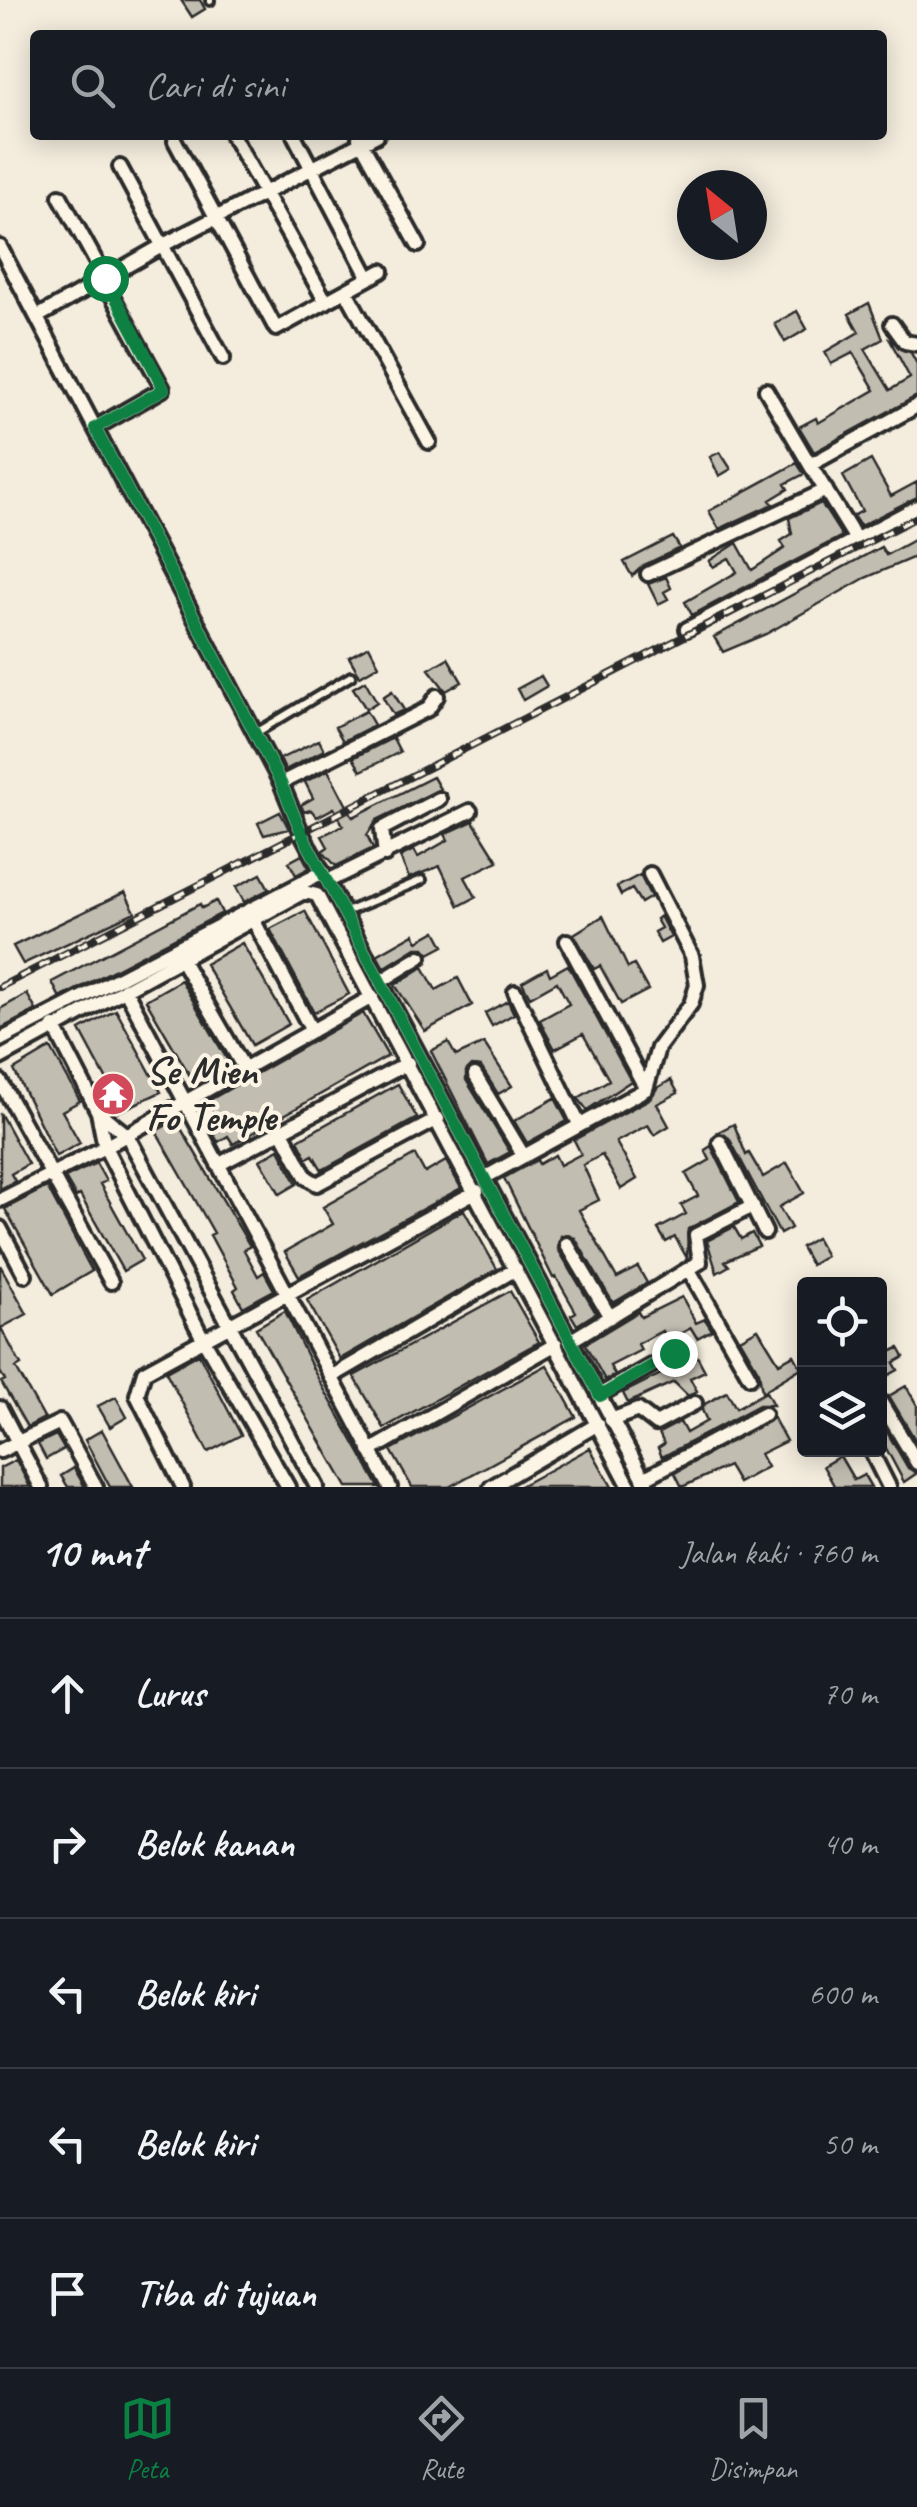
<!DOCTYPE html>
<html lang="id">
<head>
<meta charset="utf-8">
<style>
	:root { --surface:#171b24; --page:#20242c; --text:#f1f3f6; --muted:#9ea1a6; --line:#363941; --accent:#0b8043 }
	body { margin:0; font-family:Caveat,sans-serif; background:var(--page); color:var(--text) }
	.controls { position:absolute; right:30px; bottom:30px; display:grid; overflow:hidden; border-radius:10px; box-shadow:0 5px 25px #0003 }
	.controls button { width:90px; height:90px; display:grid; place-items:center; padding:0; border:0; border-bottom:2px solid var(--line); background:var(--surface); color:var(--text); font:50px sans-serif }
	.compass { position:absolute; left:677px; top:170px; width:90px; height:90px; border-radius:50%; background:var(--surface); box-shadow:0 5px 25px #0003; rotate:330deg }
	.stop { position:absolute; width:30px; height:30px; margin:-22px; border:8px solid #0b8043; border-radius:50%; background:#fff }
	.stop.end { background:#0b8043; border-color:#fff; box-shadow:0 2px 10px #0008 }
	.list { margin:0; padding:0; list-style:none }
	h2 { display:flex; justify-content:space-between; align-items:center; height:130px; margin:0; padding:0 40px; font-size:42px }
	h2 small { font-size:32px; font-weight:400; color:var(--muted) }
	.list li { display:grid; grid-template-columns:65px 1fr auto; gap:30px; align-items:center; box-sizing:border-box; height:150px; padding:0 40px; border-top:2px solid var(--line) }
	.list b { display:block; font-size:38px; white-space:nowrap }
	.list em { font-size:32px; font-style:normal; color:var(--muted) }
	.icon { flex:none; width:55px; height:55px; fill:none; stroke:currentColor; stroke-width:2; stroke-linecap:round; stroke-linejoin:round }
	.map { position:relative; flex:none; width:917px; height:1487px; overflow:hidden }
	.search { position:absolute; background:var(--surface); box-shadow:0 5px 25px #0003; left:30px; right:30px; top:30px; height:110px; display:flex; align-items:center; gap:25px; box-sizing:border-box; padding:0 35px; border-radius:10px; color:var(--muted); font-size:38px }
	.sheet { height:880px; background:var(--surface) }
	nav { display:flex; justify-content:space-around; align-items:center; box-sizing:border-box; height:140px; border-top:2px solid var(--line); background:var(--surface); font-size:28px; color:var(--muted) }
	nav a { display:grid; justify-items:center; gap:5px }
	nav .on { color:var(--accent) }
	.map>svg:first-child { display:block }
	.building { fill:#c2bdb1; stroke:#2b2b2b; stroke-width:2.5 }
	.lines { fill:none; stroke-linecap:round; stroke-linejoin:round }
	.lane-casing { stroke:#2b2b2b; stroke-width:14 }
	.street-casing { stroke:#2b2b2b; stroke-width:20 }
	.lane { stroke:#fcf5e5; stroke-width:6 }
	.street { stroke:#fcf5e5; stroke-width:12 }
	.rail-casing { stroke:#2b2b2b; stroke-width:8 }
	.rail { stroke:#fcf5e5; stroke-width:4; stroke-dasharray:11; stroke-linecap:butt }
	.route { stroke:#0b8043; stroke-width:12 }
	.labels { text-anchor:middle; dominant-baseline:central; stroke-width:8; stroke-linejoin:round; paint-order:stroke }
	.poi-label { font-size:40px; font-weight:bold; fill:#2b2b2b; stroke:#fcf5e5; text-anchor:start }
</style>
</head>
<body>
<div class="map">
<svg width="917" height="1487" viewBox="0 0 917 1487">
	<rect width="100%" height="100%" fill="#f4edde"/>
	<filter id="ink" filterUnits="userSpaceOnUse"><feTurbulence type="fractalNoise" baseFrequency=".01" numOctaves="2"/><feDisplacementMap in="SourceGraphic" scale="20" xChannelSelector="R" yChannelSelector="G"/><feConvolveMatrix kernelMatrix="1 2 1 2 8 2 1 2 1" color-interpolation-filters="sRGB"/></filter>
	<g filter="url(#ink)">
		<!-- building -->
		<path class="building" d="M 181,0 L 200,0 L 205,9 L 192,17 Z
			M 869,303 L 883,339 L 865,349 L 890,390 L 910,378 L 890,340 L 911,353 L 917,364 L 917,396 L 814,452 L 799,427 L 816,418 L 818,423 L 875,390 L 853,353 L 831,364 L 825,352 L 859,332 L 849,314 Z
			M 797,311 L 807,329 L 785,342 L 775,324 Z
			M 720,452 L 731,469 L 719,476 L 710,457 Z
			M 871,460 L 891,496 L 917,482 L 917,497 L 860,526 L 853,516 L 862,511 L 843,476 Z
			M 797,463 L 804,474 L 785,484 L 788,489 L 770,500 L 773,504 L 719,529 L 709,511 Z
			M 821,503 L 842,536 L 692,615 L 685,602 L 737,572 L 729,558 L 713,567 L 709,561 L 737,543 L 752,570 L 785,548 L 781,541 L 792,534 L 789,518 Z
			M 673,537 L 680,548 L 644,565 L 632,576 L 624,562 Z
			M 917,538 L 917,556 L 865,578 L 766,634 L 723,652 L 714,637 L 881,547 L 886,555 Z
			M 666,577 L 671,588 L 664,592 L 668,599 L 658,604 L 648,584 Z
			M 369,646 L 379,665 L 360,676 L 349,657 Z
			M 448,658 L 462,682 L 446,691 L 429,669 Z
			M 541,676 L 547,686 L 523,700 L 517,689 Z
			M 365,681 L 377,702 L 366,709 L 353,688 Z
			M 392,691 L 404,710 L 393,715 L 383,697 Z
			M 366,711 L 374,725 L 343,741 L 335,727 Z
			M 393,738 L 400,752 L 361,771 L 353,758 Z
			M 319,740 L 324,750 L 285,770 L 280,759 Z
			M 328,770 L 353,817 L 433,777 L 440,789 L 377,820 L 367,835 L 373,848 L 336,866 L 322,851 L 328,847 L 322,836 L 343,825 L 334,808 L 317,817 L 311,810 L 304,812 L 301,805 L 313,798 L 305,782 Z
			M 280,812 L 289,829 L 264,835 L 258,823 Z
			M 473,821 L 498,861 L 465,877 L 476,897 L 459,906 L 440,866 L 409,878 L 400,857 L 414,850 L 418,857 L 448,840 L 445,834 Z
			M 302,855 L 309,868 L 296,875 L 289,862 Z
			M 261,874 L 269,889 L 244,902 L 236,887 Z
			M 640,875 L 651,897 L 641,903 L 632,889 L 621,895 L 617,887 Z
			M 125,892 L 135,912 L 23,964 L 13,946 Z
			M 216,901 L 222,913 L 60,998 L 52,982 L 200,904 L 202,908 Z
			M 305,911 L 349,994 L 314,1012 L 270,929 Z
			M 603,916 L 628,968 L 634,965 L 648,990 L 621,1004 L 600,966 L 594,969 L 574,934 Z
			M 660,916 L 671,937 L 660,943 L 654,932 L 661,928 L 656,919 Z
			M 436,931 L 444,946 L 429,954 L 424,948 L 416,948 L 384,968 L 377,955 L 414,934 L 418,941 Z
			M 242,943 L 289,1024 L 252,1045 L 205,964 Z
			M 568,965 L 631,1081 L 587,1110 L 578,1098 L 609,1080 L 583,1034 L 555,1049 L 545,1031 L 540,1020 L 569,1004 L 557,982 L 530,997 L 522,982 L 547,968 L 550,975 Z
			M 423,967 L 436,990 L 458,978 L 472,1005 L 425,1031 L 395,985 Z
			M 181,980 L 228,1061 L 193,1081 L 146,1000 Z
			M 27,994 L 36,1010 L 0,1029 L 0,1009 Z
			M 508,1001 L 514,1014 L 492,1026 L 485,1013 Z
			M 116,1010 L 161,1092 L 118,1112 L 106,1089 L 110,1086 L 80,1030 Z
			M 363,1013 L 388,1056 L 233,1144 L 228,1136 L 218,1142 L 210,1128 L 220,1123 L 208,1101 Z
			M 448,1042 L 456,1056 L 484,1043 L 512,1086 L 498,1094 L 481,1067 L 471,1066 L 466,1071 L 466,1080 L 510,1152 L 488,1164 L 431,1051 Z
			M 51,1048 L 80,1101 L 62,1111 L 80,1143 L 56,1156 L 14,1070 Z
			M 671,1080 L 678,1093 L 657,1104 L 669,1126 L 654,1135 L 648,1125 L 616,1142 L 637,1179 L 621,1189 L 602,1155 L 583,1165 L 599,1200 L 579,1210 L 617,1278 L 638,1267 L 647,1283 L 613,1303 L 575,1238 L 561,1236 L 558,1249 L 596,1313 L 577,1325 L 571,1315 L 576,1312 L 556,1277 L 553,1278 L 504,1178 L 537,1160 L 539,1164 L 555,1155 L 560,1165 L 581,1154 L 574,1140 L 651,1098 L 657,1088 Z
			M 398,1084 L 417,1118 L 322,1170 L 313,1155 L 307,1158 L 298,1140 Z
			M 555,1098 L 567,1121 L 527,1143 L 514,1121 Z
			M 0,1113 L 28,1164 L 11,1174 L 15,1181 L 0,1189 Z
			M 176,1120 L 250,1246 L 244,1250 L 258,1276 L 264,1272 L 274,1290 L 243,1307 L 234,1290 L 238,1287 L 210,1235 L 214,1233 L 156,1131 Z
			M 734,1124 L 746,1155 L 749,1153 L 763,1177 L 787,1163 L 804,1193 L 779,1207 L 791,1228 L 780,1234 L 729,1138 L 718,1132 Z
			M 711,1146 L 739,1202 L 688,1229 L 687,1258 L 675,1237 L 666,1242 L 658,1229 L 686,1214 L 681,1205 L 698,1196 L 686,1174 L 710,1160 L 705,1150 Z
			M 279,1149 L 297,1184 L 280,1194 L 260,1160 Z
			M 415,1155 L 425,1173 L 446,1161 L 461,1188 L 299,1276 L 285,1252 L 333,1224 L 323,1207 Z
			M 96,1163 L 106,1181 L 100,1184 L 142,1260 L 123,1271 L 80,1195 L 76,1197 L 65,1178 Z
			M 47,1187 L 92,1271 L 53,1294 L 5,1209 Z
			M 464,1210 L 497,1269 L 340,1359 L 307,1300 Z
			M 734,1227 L 741,1239 L 752,1233 L 759,1246 L 725,1261 L 729,1266 L 717,1273 L 707,1241 Z
			M 816,1238 L 826,1256 L 811,1265 L 801,1247 Z
			M 0,1265 L 27,1314 L 1,1328 L 21,1365 L 16,1368 L 44,1418 L 27,1427 L 1,1382 L 5,1380 L 0,1372 Z
			M 510,1291 L 539,1342 L 384,1428 L 354,1376 Z
			M 682,1297 L 696,1323 L 705,1319 L 712,1330 L 697,1338 L 691,1328 L 667,1341 L 662,1331 L 638,1344 L 641,1350 L 610,1366 L 615,1375 L 605,1380 L 585,1344 L 638,1312 L 641,1317 Z
			M 285,1311 L 314,1371 L 379,1487 L 347,1487 L 256,1328 Z
			M 758,1329 L 779,1363 L 794,1355 L 801,1368 L 762,1392 L 759,1372 L 740,1339 Z
			M 899,1348 L 904,1357 L 894,1363 L 898,1370 L 880,1380 L 880,1357 Z
			M 199,1354 L 241,1435 L 208,1452 L 166,1372 Z
			M 697,1356 L 705,1371 L 690,1378 L 697,1391 L 688,1396 L 674,1382 L 628,1403 L 623,1393 Z
			M 547,1365 L 576,1417 L 449,1487 L 412,1487 L 391,1450 Z
			M 906,1386 L 917,1405 L 917,1443 L 889,1396 Z
			M 727,1392 L 736,1408 L 766,1392 L 773,1405 L 759,1405 L 662,1457 L 658,1448 L 664,1444 L 659,1433 L 680,1422 L 686,1433 L 707,1421 L 702,1410 L 705,1404 Z
			M 116,1397 L 127,1417 L 110,1427 L 98,1406 Z
			M 773,1417 L 786,1441 L 760,1454 L 767,1467 L 738,1483 L 728,1466 L 682,1487 L 675,1473 Z
			M 880,1420 L 908,1468 L 917,1473 L 904,1482 L 880,1437 Z
			M 102,1430 L 133,1487 L 110,1487 L 85,1440 Z
			M 56,1435 L 64,1449 L 46,1459 L 38,1444 Z
			M 590,1448 L 612,1487 L 518,1487 L 557,1466 Z
			M 840,1456 L 854,1480 L 864,1475 L 871,1487 L 835,1487 L 823,1466 Z
			M 16,1460 L 30,1487 L 0,1487 L 0,1468 Z
			M 74,1468 L 85,1487 L 68,1487 L 61,1476 Z"/>
		<g class="lines">
			<!-- lane casing -->
			<g class="lane-casing">
				<path id="lane" d="M 210,0 L 210,1
					M 256,733 L 351,676
					M 346,912 L 422,880"/>
			</g>
			<!-- street casing -->
			<g class="street-casing">
				<path id="street" d="M 232,135 L 326,302
					M 294,135 L 369,278
					M 359,138 L 418,245
					M 175,141 L 276,329 L 382,271
					M 120,167 L 223,358
					M 60,196 L 105,278
					M 0,247 L 281,783 L 302,834 L 648,1487
					M 346,291 L 429,442
					M 37,317 L 167,243 L 377,135
					M 892,324 L 905,342 L 917,344
					M 766,390 L 810,465
					M 95,428 L 163,389 L 103,279
					M 857,541 L 810,465 L 917,406
					M 648,574 L 826,490
					M 687,629 L 917,507
					M 281,783 L 428,709 L 437,696
					M 385,855 L 382,829 L 439,799
					M 328,881 L 470,811
					M 254,921 L 312,1031
					M 567,941 L 646,1089
					M 181,959 L 245,1070
					M 380,982 L 420,957
					M 125,989 L 390,1487
					M 515,992 L 579,1124
					M 54,1026 L 98,1112 L 105,1147 L 202,1337 L 288,1487
					M 0,1040 L 323,872
					M 0,1058 L 304,892 L 317,895 L 630,1487
					M 475,1075 L 523,1155
					M 0,1081 L 111,1282
					M 98,1112 L 127,1135 L 317,1487
					M 282,1131 L 306,1177 L 317,1184 L 438,1119
					M 720,1142 L 765,1232
					M 218,1165 L 408,1063
					M 484,1178 L 646,1089 L 658,1048 L 691,1004 L 697,985 L 692,956 L 650,874
					M 0,1200 L 105,1147 L 372,997
					M 0,1228 L 25,1275
					M 567,1244 L 610,1317
					M 689,1270 L 750,1377
					M 570,1341 L 700,1262 L 696,1235 L 753,1206
					M 331,1377 L 516,1269
					M 599,1395 L 674,1353
					M 880,1401 L 917,1463
					M 0,1408 L 41,1487
					M 611,1420 L 638,1410 L 656,1424 L 695,1403
					M 0,1451 L 60,1422 L 96,1487
					M 370,1451 L 556,1344
					M 871,1451 L 889,1487
					M 643,1479 L 764,1414
					M 183,1487 L 137,1395 L 144,1372 L 477,1191
					M 491,1487 L 598,1424"/>
			</g>
			<!-- lane -->
			<use href="#lane" class="lane"/>
			<!-- street -->
			<use href="#street" class="street"/>
			<!-- rail casing -->
			<g class="rail-casing">
				<path id="rail" d="M 0,987 L 917,517"/>
			</g>
			<!-- rail -->
			<use href="#rail" class="rail"/>
		</g>
	</g>
	<g class="lines" filter="url(#ink)">
		<!-- route -->
		<path class="route" d="M 105,278 L 164,389 L 95,428 L 281,783 L 302,834 L 600,1396 L 674,1353"/>
	</g>
	<!-- icons -->
	<defs>
		<g id="temple-disc" transform="scale(2.25)"><circle r="9.5" fill="#d1495b" stroke="#fcf5e5"/><path d="M0-6L5-2H3V0L6.5 2.5H4V6H1.5V3h-3V6H-4V2.5H-6.5L-3 0V-2H-5Z" fill="#fff"/></g>
	</defs>
	<g fill-rule="evenodd">
		<use href="#temple-disc" x="113" y="1094"/>
	</g>
	<g class="labels">
		<!-- poi labels -->
		<g class="poi-label">
			<text x="146" y="1071">Se Mien<tspan x="146" dy="46">Fo Temple</tspan></text>
		</g>
	</g>
</svg>
<div class="controls">
<button><svg class="icon" aria-label="locate" viewBox="0 0 24 24"><circle cx="12" cy="12" r="6"/><path d="M12 2v4M12 18v4M2 12h4M18 12h4"/></svg></button>
<button><svg class="icon" aria-label="layers" viewBox="0 0 24 24"><path d="M12 4l9 5-9 5-9-5zM3 14l9 5 9-5"/></svg></button>
</div>
<svg class="compass" viewBox="-18 -18 36 36"><path d="M0-13l5 13h-10z" fill="#e53935"/><path d="M0 13l5-13h-10z" fill="#9ea1a6"/></svg>
<div class="stop" style="left:105px;top:278px"></div>
<div class="stop end" style="left:674px;top:1353px"></div>
<div class="search"><svg class="icon" aria-label="search" viewBox="0 0 24 24"><circle cx="10" cy="10" r="6"/><path d="M15 15l6 6"/></svg>Cari di sini</div>
</div>
<section class="sheet">
<h2>10 mnt<small>Jalan kaki · 760 m</small></h2>
<ul class="list">
<li><svg class="icon" aria-label="ahead" viewBox="0 0 24 24"><path d="M12 20V5M6 11l6-6 6 6"/></svg><div><b>Lurus</b></div><em>70 m</em></li>
<li><svg class="icon" aria-label="right" viewBox="0 0 24 24"><path d="M7 20v-9h11M14 6l5 5-5 5"/></svg><div><b>Belok kanan</b></div><em>40 m</em></li>
<li><svg class="icon" aria-label="left" viewBox="0 0 24 24"><path d="M17 20v-9H6M10 6l-5 5 5 5"/></svg><div><b>Belok kiri</b></div><em>600 m</em></li>
<li><svg class="icon" aria-label="left" viewBox="0 0 24 24"><path d="M17 20v-9H6M10 6l-5 5 5 5"/></svg><div><b>Belok kiri</b></div><em>50 m</em></li>
<li><svg class="icon" aria-label="arrive" viewBox="0 0 24 24"><path d="M6 21V4h12l-3 4 3 4H6"/></svg><div><b>Tiba di tujuan</b></div></li>
</ul>
</section>
<nav>
<a class="on"><svg class="icon" aria-label="map" viewBox="0 0 24 24"><path d="M3 6l6-2 6 2 6-2v14l-6 2-6-2-6 2zM9 4v14M15 6v14"/></svg>Peta</a>
<a><svg class="icon" aria-label="directions" viewBox="0 0 24 24"><path d="M12 3l9 9-9 9-9-9zM9 14v-3h6M13 9l2 2-2 2"/></svg>Rute</a>
<a><svg class="icon" aria-label="saved" viewBox="0 0 24 24"><path d="M7 4h10v16l-5-4-5 4z"/></svg>Disimpan</a>
</nav>
</body>
</html>
